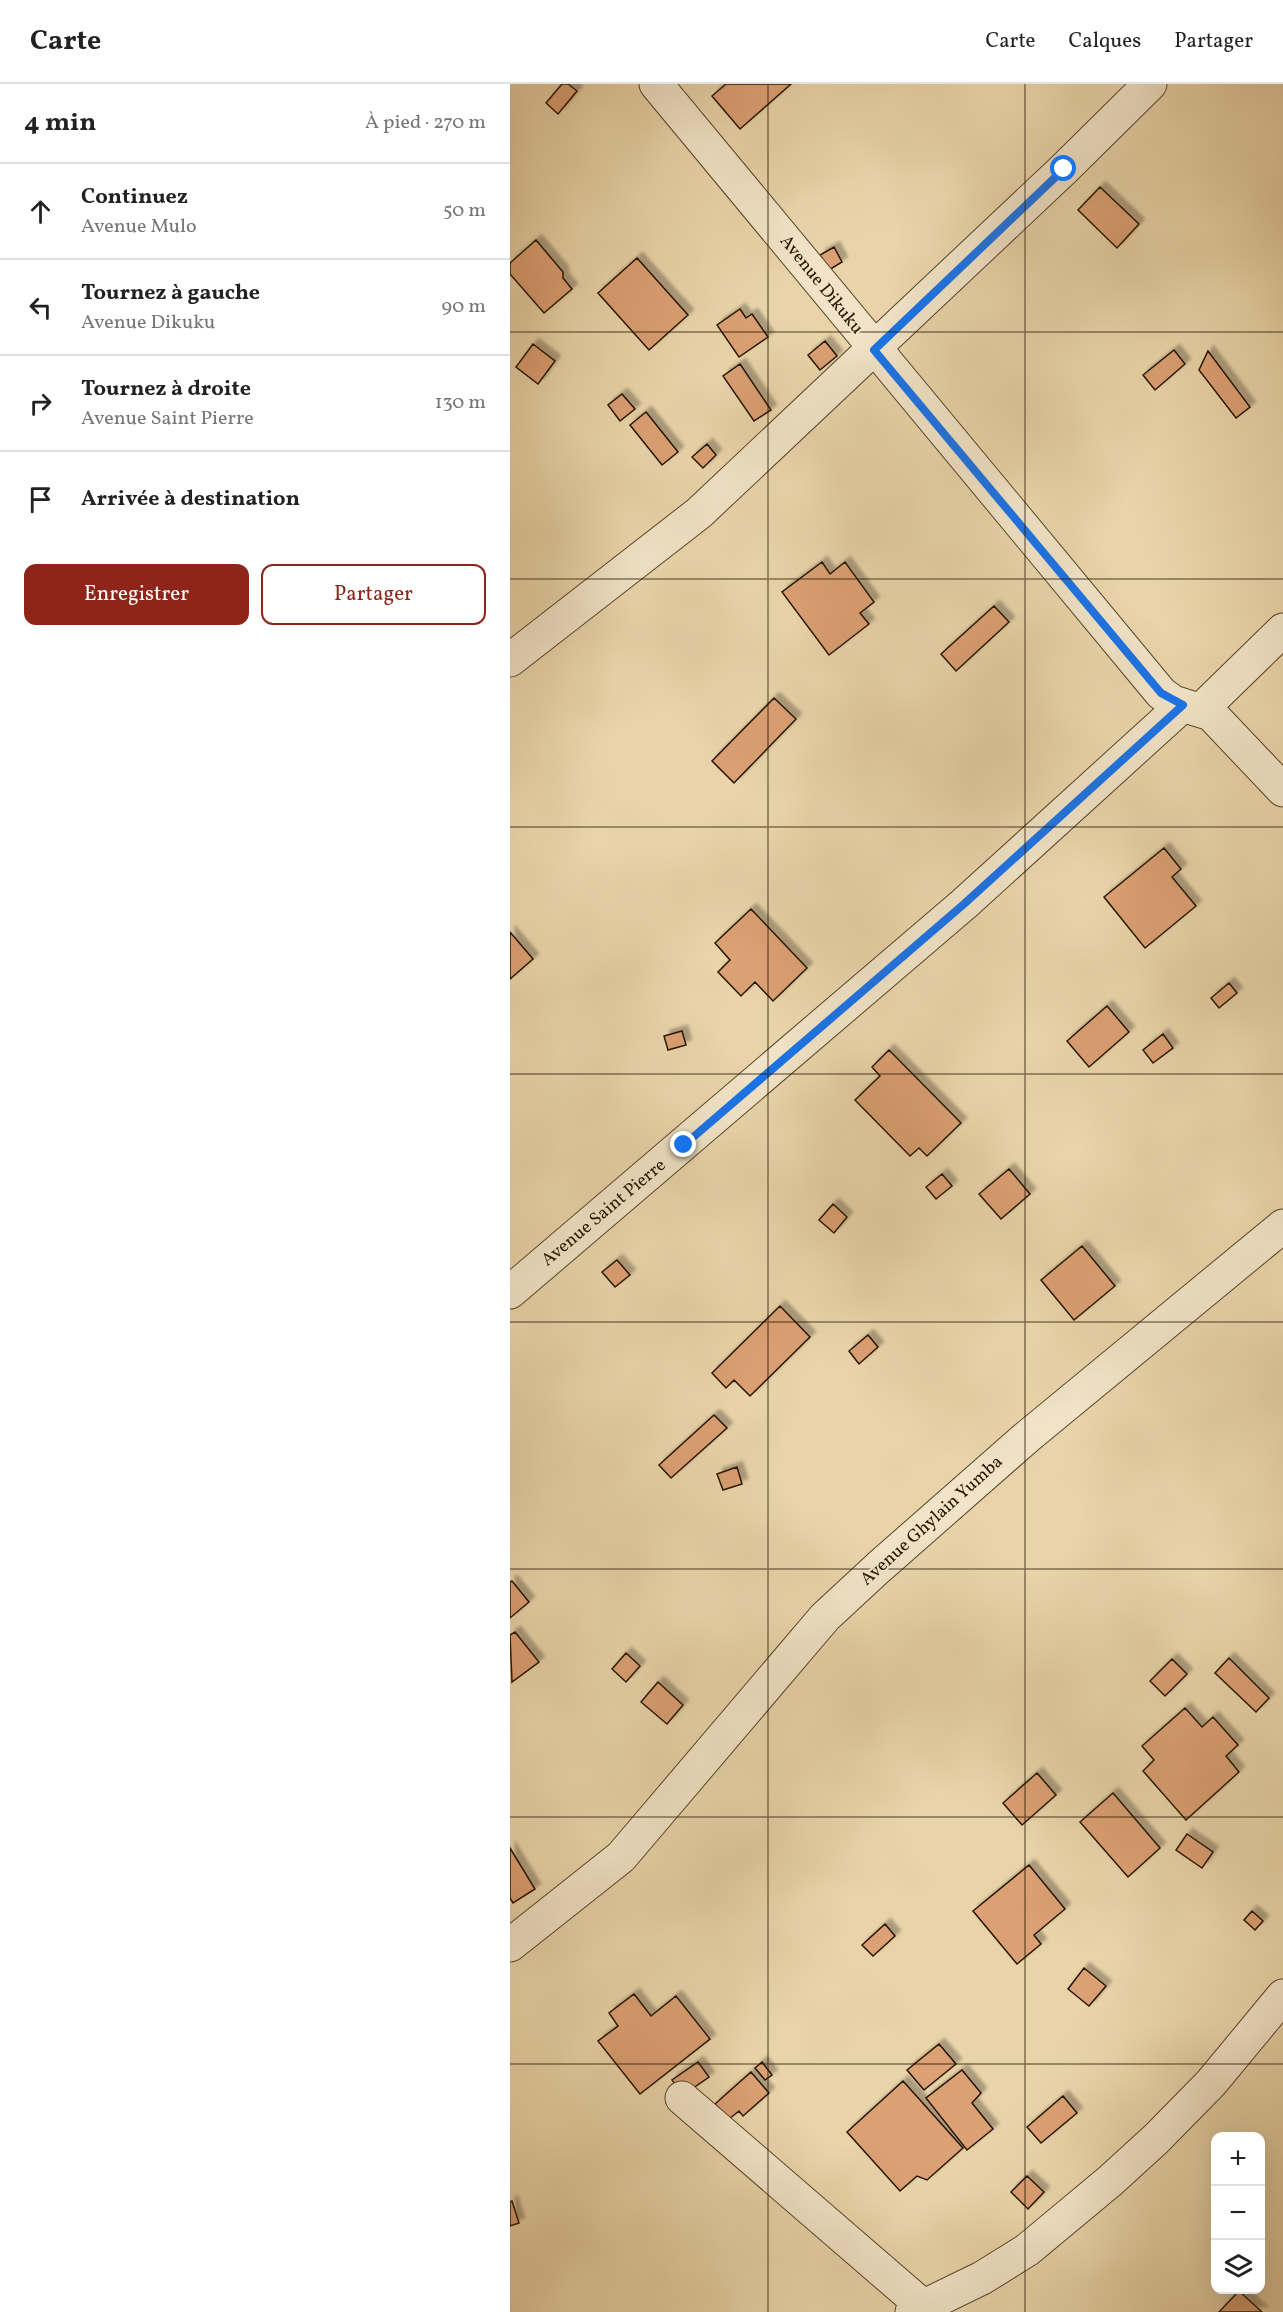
<!DOCTYPE html>
<html lang="fr">
<head>
<meta charset="utf-8">
<style>
	:root { --surface:#fff; --page:#f6f6f6; --text:#222; --muted:#767676; --line:#e0e0e0; --accent:#8f2418 }
	body { margin:0; font-family:Vollkorn,serif; background:var(--page); color:var(--text) }
	.controls { position:absolute; right:18px; bottom:18px; display:grid; overflow:hidden; border-radius:12px; box-shadow:0 6px 24px #0002 }
	.controls button { width:54px; height:54px; display:grid; place-items:center; padding:0; border:0; border-bottom:2px solid var(--line); background:var(--surface); color:var(--text); font:30px sans-serif }
	.stop { position:absolute; width:18px; height:18px; margin:-14px; border:4px solid #1a73e8; border-radius:50%; background:#fff }
	.stop.end { background:#1a73e8; border-color:#fff; box-shadow:0 2px 6px #0008 }
	.list { margin:0; padding:0; list-style:none }
	h2 { display:flex; justify-content:space-between; align-items:center; height:78px; margin:0; padding:0 24px; font-size:26px }
	h2 small { font-size:20px; font-weight:400; color:var(--muted) }
	.list li { display:grid; grid-template-columns:39px 1fr auto; gap:18px; align-items:center; box-sizing:border-box; height:96px; padding:0 24px; border-top:2px solid var(--line) }
	.list b { display:block; font-size:22px; white-space:nowrap }
	.list p { margin:0; font-size:20px; white-space:nowrap; color:var(--muted) }
	.list em { font-size:20px; font-style:normal; color:var(--muted) }
	.actions { display:flex; gap:12px; padding:18px 24px }
	.actions a { flex:1; padding:14px 0; border:2px solid var(--accent); border-radius:12px; text-align:center; font-size:21px; color:var(--accent) }
	.actions .main { background:var(--accent); color:#fff }
	.icon { flex:none; width:33px; height:33px; fill:none; stroke:currentColor; stroke-width:2; stroke-linecap:round; stroke-linejoin:round }
	.map { position:relative; flex:none; width:773px; height:2228px; overflow:hidden }
	header { display:flex; align-items:center; gap:36px; box-sizing:border-box; height:84px; padding:0 30px; background:var(--surface); border-bottom:2px solid var(--line) }
	header strong { font-size:28px }
	nav { display:flex; gap:33px; margin-inline-start:auto; font-size:21px }
	main { display:flex }
	aside { flex:1; background:var(--surface) }
	.map>svg:first-child { display:block }
	.building { fill:#dba073; stroke:#271500; stroke-width:1.5; filter:url(#shadow) }
	.lines { fill:none; stroke-linecap:round; stroke-linejoin:round }
	.minor-casing { stroke:#58452a; stroke-width:35 }
	.minor { stroke:#f1e3c7; stroke-width:33 }
	.route { stroke:#1a73e8; stroke-width:8 }
	.grid { fill:none; stroke:#271500; stroke-width:1.5; stroke-opacity:0.55 }
	.labels { text-anchor:middle; dominant-baseline:central; stroke-width:4.5; stroke-linejoin:round; paint-order:stroke }
	.street-label { font-size:18px; fill:#271500; stroke:#f1e3c7 }
</style>
</head>
<body>
<header>
<strong>Carte</strong>
<nav><a>Carte</a><a>Calques</a><a>Partager</a></nav>
</header>
<main>
<aside>
<h2>4 min<small>À pied · 270 m</small></h2>
<ul class="list">
<li><svg class="icon" aria-label="ahead" viewBox="0 0 24 24"><path d="M12 20V5M6 11l6-6 6 6"/></svg><div><b>Continuez</b><p>Avenue Mulo</p></div><em>50 m</em></li>
<li><svg class="icon" aria-label="left" viewBox="0 0 24 24"><path d="M17 20v-9H6M10 6l-5 5 5 5"/></svg><div><b>Tournez à gauche</b><p>Avenue Dikuku</p></div><em>90 m</em></li>
<li><svg class="icon" aria-label="right" viewBox="0 0 24 24"><path d="M7 20v-9h11M14 6l5 5-5 5"/></svg><div><b>Tournez à droite</b><p>Avenue Saint Pierre</p></div><em>130 m</em></li>
<li><svg class="icon" aria-label="arrive" viewBox="0 0 24 24"><path d="M6 21V4h12l-3 4 3 4H6"/></svg><div><b>Arrivée à destination</b></div></li>
</ul>
<div class="actions"><a class="main">Enregistrer</a><a>Partager</a></div>
</aside>
<div class="map">
<svg width="773" height="2228" viewBox="0 0 773 2228">
	<defs>
		<filter id="shadow"><feDropShadow dx="5.5" dy="-5.5" stdDeviation="1.5" flood-color="#0004"/></filter>
	</defs>
	<rect width="100%" height="100%" fill="#e9d4a9"/>
	<filter id="stains"><feTurbulence type="fractalNoise" baseFrequency=".00333" numOctaves="4"/><feColorMatrix values="0 0 0 0 .2 0 0 0 0 .09 0 0 0 0 .02 0 0 0 .5 -.17"/></filter>
	<radialGradient id="worn" r=".72"><stop offset=".6" stop-color="#630" stop-opacity="0"/><stop offset="1" stop-color="#630" stop-opacity=".3"/></radialGradient>
	<!-- building -->
	<path class="building" d="M 52,0 L 58,0 L 67,7 L 48,30 L 36,19 Z
		M 216,0 L 281,0 L 230,45 L 202,12 Z
		M 590,103 L 629,140 L 607,164 L 568,126 Z
		M 26,156 L 53,188 L 53,194 L 62,205 L 34,229 L 0,190 L 0,179 Z
		M 324,163 L 332,178 L 319,186 L 310,171 Z
		M 127,174 L 178,231 L 139,266 L 88,209 Z
		M 230,225 L 236,234 L 242,230 L 258,253 L 229,273 L 207,241 Z
		M 315,257 L 327,272 L 310,286 L 298,271 Z
		M 23,260 L 45,277 L 28,300 L 6,283 Z
		M 664,266 L 675,280 L 645,306 L 633,291 Z
		M 698,267 L 740,323 L 726,334 L 689,286 Z
		M 230,280 L 261,326 L 244,337 L 213,292 Z
		M 112,310 L 125,325 L 110,337 L 98,321 Z
		M 136,328 L 168,368 L 152,381 L 120,341 Z
		M 197,360 L 206,371 L 193,384 L 182,373 Z
		M 312,478 L 320,490 L 335,478 L 364,518 L 350,529 L 359,540 L 319,571 L 272,508 Z
		M 484,522 L 499,538 L 446,587 L 431,570 Z
		M 264,614 L 286,635 L 224,699 L 202,677 Z
		M 654,764 L 671,785 L 662,793 L 686,822 L 635,864 L 594,813 Z
		M 241,825 L 297,884 L 263,917 L 245,898 L 231,912 L 208,888 L 220,876 L 205,859 Z
		M 0,848 L 23,875 L 0,895 Z
		M 719,899 L 727,909 L 709,924 L 701,914 Z
		M 597,922 L 619,948 L 579,983 L 557,957 Z
		M 172,947 L 176,961 L 158,966 L 154,952 Z
		M 653,950 L 663,964 L 643,979 L 633,966 Z
		M 379,966 L 451,1039 L 417,1072 L 409,1064 L 400,1072 L 345,1016 L 370,992 L 362,983 Z
		M 499,1085 L 520,1110 L 491,1135 L 469,1110 Z
		M 432,1090 L 442,1102 L 426,1115 L 416,1103 Z
		M 323,1120 L 337,1133 L 324,1149 L 309,1136 Z
		M 572,1162 L 605,1202 L 564,1236 L 531,1196 Z
		M 107,1176 L 120,1191 L 105,1203 L 92,1188 Z
		M 270,1222 L 300,1253 L 240,1312 L 224,1296 L 216,1304 L 202,1289 Z
		M 358,1251 L 368,1263 L 349,1280 L 339,1267 Z
		M 204,1331 L 217,1344 L 161,1394 L 149,1381 Z
		M 227,1383 L 232,1400 L 213,1406 L 207,1390 Z
		M 2,1497 L 19,1518 L 0,1534 L 0,1498 Z
		M 5,1548 L 29,1578 L 2,1598 L 0,1551 Z
		M 116,1569 L 130,1582 L 116,1598 L 102,1585 Z
		M 719,1574 L 759,1614 L 746,1628 L 705,1589 Z
		M 662,1575 L 677,1590 L 655,1612 L 640,1597 Z
		M 148,1598 L 173,1621 L 157,1640 L 131,1618 Z
		M 675,1624 L 692,1643 L 703,1633 L 728,1661 L 716,1672 L 729,1688 L 676,1736 L 633,1687 L 644,1676 L 632,1662 Z
		M 527,1689 L 546,1711 L 512,1741 L 493,1719 Z
		M 603,1709 L 650,1764 L 618,1793 L 570,1738 Z
		M 677,1750 L 703,1768 L 692,1784 L 666,1766 Z
		M 0,1764 L 25,1805 L 3,1819 L 0,1814 Z
		M 519,1781 L 555,1825 L 524,1851 L 531,1860 L 507,1880 L 463,1827 Z
		M 742,1827 L 753,1837 L 745,1846 L 734,1836 Z
		M 375,1840 L 385,1852 L 363,1872 L 352,1861 Z
		M 574,1884 L 596,1902 L 579,1922 L 558,1905 Z
		M 124,1910 L 141,1932 L 166,1912 L 200,1955 L 130,2010 L 88,1957 L 108,1942 L 99,1929 Z
		M 429,1960 L 446,1980 L 414,2006 L 397,1986 Z
		M 188,1978 L 199,1993 L 173,2011 L 162,1996 Z
		M 252,1978 L 262,1991 L 255,1996 L 245,1984 Z
		M 452,1986 L 471,2009 L 462,2019 L 483,2045 L 457,2066 L 416,2014 Z
		M 241,1988 L 259,2009 L 233,2032 L 229,2027 L 219,2035 L 205,2020 Z
		M 393,1997 L 453,2064 L 417,2096 L 407,2092 L 390,2107 L 337,2048 Z
		M 553,2012 L 567,2029 L 531,2059 L 517,2043 Z
		M 517,2092 L 534,2108 L 518,2125 L 501,2108 Z
		M 2,2117 L 9,2139 L 0,2142 L 0,2118 Z
		M 729,2207 L 752,2228 L 709,2228 Z"/>
	<g class="lines">
		<!-- minor casing -->
		<g class="minor-casing">
			<path id="minor" d="M 146,0 L 651,609 L 663,618 L 701,630 L 773,706
				M 0,576 L 189,429 L 554,85 L 640,0
				M 692,625 L 773,546
				M 0,1208 L 454,820 L 673,621
				M 0,1861 L 111,1773 L 315,1533 L 369,1483 L 517,1353 L 773,1142
				M 172,2014 L 414,2223
				M 402,2228 L 472,2194 L 517,2166 L 600,2097 L 646,2055 L 701,1999 L 773,1912"/>
		</g>
		<!-- minor -->
		<use href="#minor" class="minor"/>
	</g>
	<g class="lines">
		<!-- route -->
		<path class="route" d="M 174,1061 L 454,820 L 673,621 L 651,609 L 364,266 L 554,85"/>
	</g>
	<!-- grid -->
	<path class="grid" d="M 258,0 L 258,2228M 515,0 L 515,2228M 0,248 L 773,248M 0,495 L 773,495M 0,743 L 773,743M 0,990 L 773,990M 0,1238 L 773,1238M 0,1485 L 773,1485M 0,1733 L 773,1733M 0,1980 L 773,1980"/>
	<g class="labels">
		<!-- street labels -->
		<g class="street-label">
			<text transform="translate(311 201) rotate(51)">Avenue Dikuku</text>
			<text transform="translate(94 1129) rotate(-40)">Avenue Saint Pierre</text>
			<text transform="translate(422 1437) rotate(-42)">Avenue Ghylain Yumba</text>
		</g>
	</g>
	<rect width="100%" height="100%" filter="url(#stains)"/>
	<rect width="100%" height="100%" fill="url(#worn)"/>
</svg>
<div class="controls">
<button>+</button>
<button>−</button>
<button><svg class="icon" aria-label="layers" viewBox="0 0 24 24"><path d="M12 4l9 5-9 5-9-5zM3 14l9 5 9-5"/></svg></button>
</div>
<div class="stop" style="left:554px;top:85px"></div>
<div class="stop end" style="left:174px;top:1061px"></div>
</div>
</main>
</body>
</html>
